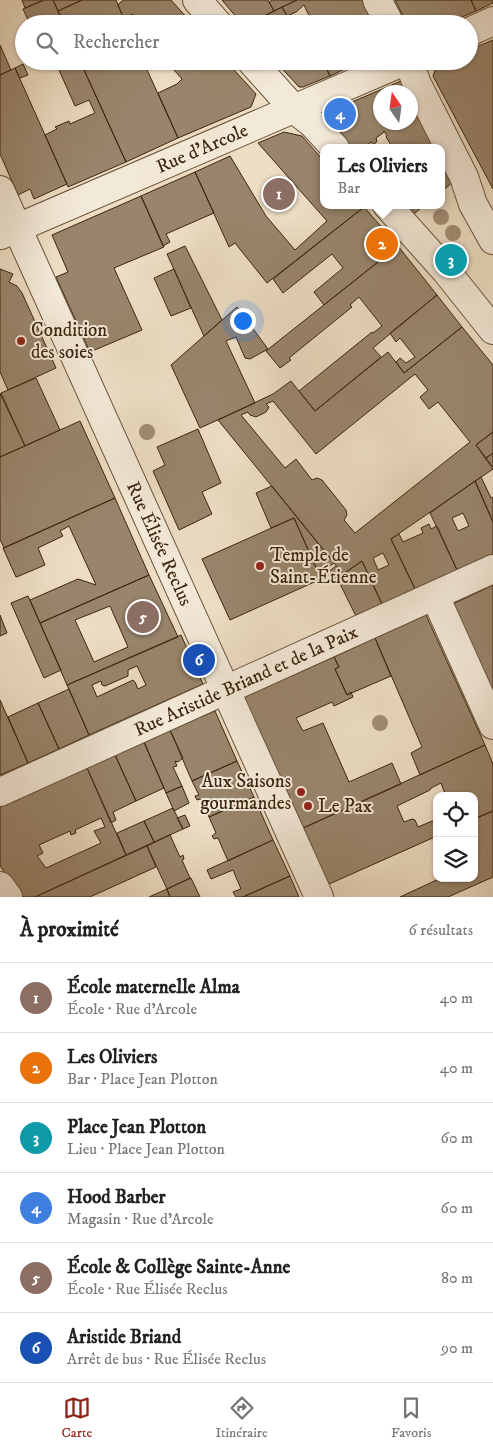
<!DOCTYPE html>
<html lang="fr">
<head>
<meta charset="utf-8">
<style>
	:root { --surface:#fff; --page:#f6f6f6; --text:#222; --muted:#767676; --line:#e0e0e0; --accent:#8f2418 }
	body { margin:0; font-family:"IM FELL DW Pica",serif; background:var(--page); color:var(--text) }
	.controls { position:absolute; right:15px; bottom:15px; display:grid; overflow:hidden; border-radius:10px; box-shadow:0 1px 4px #0004 }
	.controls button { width:45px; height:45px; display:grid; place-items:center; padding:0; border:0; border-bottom:1px solid var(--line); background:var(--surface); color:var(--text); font:25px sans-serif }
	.compass { position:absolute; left:373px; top:85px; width:45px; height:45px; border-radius:50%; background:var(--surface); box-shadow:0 1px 4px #0004; rotate:347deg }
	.you { position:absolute; left:242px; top:320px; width:18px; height:18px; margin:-12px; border:4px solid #fff; border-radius:50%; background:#1a73e8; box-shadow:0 0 0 8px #1a73e833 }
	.badge { display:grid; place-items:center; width:32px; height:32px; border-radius:50%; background:var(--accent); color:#fff; font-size:16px; font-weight:700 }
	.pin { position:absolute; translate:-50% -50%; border:2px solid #fff; box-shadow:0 1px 5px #0006 }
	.popup { position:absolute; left:320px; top:144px; width:125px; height:65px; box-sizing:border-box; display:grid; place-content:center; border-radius:10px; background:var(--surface); filter:drop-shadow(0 1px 4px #0005); font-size:16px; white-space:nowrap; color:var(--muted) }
	.popup b { font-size:19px; color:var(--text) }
	.popup::after { content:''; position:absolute; left:50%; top:100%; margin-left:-10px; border:10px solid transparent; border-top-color:var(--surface) }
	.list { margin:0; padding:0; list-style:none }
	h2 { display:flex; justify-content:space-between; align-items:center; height:65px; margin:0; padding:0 20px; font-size:21px }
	h2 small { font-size:16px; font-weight:400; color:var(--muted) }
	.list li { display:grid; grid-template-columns:32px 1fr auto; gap:15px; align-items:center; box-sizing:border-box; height:70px; padding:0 20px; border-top:1px solid var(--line) }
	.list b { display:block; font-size:19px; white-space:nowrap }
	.list p { margin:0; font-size:16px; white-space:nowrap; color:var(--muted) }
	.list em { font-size:16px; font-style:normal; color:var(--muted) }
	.icon { flex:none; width:28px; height:28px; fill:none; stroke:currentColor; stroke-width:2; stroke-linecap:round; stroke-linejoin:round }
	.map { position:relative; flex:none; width:493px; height:897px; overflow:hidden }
	.search { position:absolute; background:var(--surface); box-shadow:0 1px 4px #0004; left:15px; right:15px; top:15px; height:55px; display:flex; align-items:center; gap:12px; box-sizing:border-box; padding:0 18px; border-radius:28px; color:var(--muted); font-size:19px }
	.sheet { height:485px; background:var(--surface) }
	nav { display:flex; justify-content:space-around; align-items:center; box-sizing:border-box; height:70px; border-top:1px solid var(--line); background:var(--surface); font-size:14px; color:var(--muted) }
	nav a { display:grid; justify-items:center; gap:2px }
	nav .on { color:var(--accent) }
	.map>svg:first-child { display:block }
	.building { fill:#99856c; stroke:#3d250d; fill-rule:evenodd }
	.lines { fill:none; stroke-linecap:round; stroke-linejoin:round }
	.street-casing { stroke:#69533a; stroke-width:30 }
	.street { stroke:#f3e9d8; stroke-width:28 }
	.tree { fill:#a18d74 }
	.poi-dot { fill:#8f2418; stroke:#f3e9d8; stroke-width:2 }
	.labels { text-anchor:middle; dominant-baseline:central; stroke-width:4; stroke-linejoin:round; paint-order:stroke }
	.street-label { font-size:19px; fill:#3d250d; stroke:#f3e9d8 }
	.poi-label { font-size:19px; fill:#3d250d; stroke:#f3e9d8; text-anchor:start }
</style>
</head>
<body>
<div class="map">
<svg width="493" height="897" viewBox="0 0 493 897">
	<rect width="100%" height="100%" fill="#edddc3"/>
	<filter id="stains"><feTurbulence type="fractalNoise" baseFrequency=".004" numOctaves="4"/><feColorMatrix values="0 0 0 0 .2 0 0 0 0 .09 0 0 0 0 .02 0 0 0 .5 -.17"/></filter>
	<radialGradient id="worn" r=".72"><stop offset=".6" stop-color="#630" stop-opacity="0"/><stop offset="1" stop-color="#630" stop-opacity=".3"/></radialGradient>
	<!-- building -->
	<path class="building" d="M 22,0 L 44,0 L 25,8 Z
		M 44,0 L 53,0 L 64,24 L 30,24 L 23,9 Z
		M 53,0 L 82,0 L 58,11 Z
		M 82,0 L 116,0 L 126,24 L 64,24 L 58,11 Z
		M 123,0 L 171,0 L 188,19 L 182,24 L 141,24 L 132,14 L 124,20 L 118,5 Z
		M 222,0 L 268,0 L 274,11 L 249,24 L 242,24 Z
		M 272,0 L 297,0 L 274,11 L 269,2 Z
		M 297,0 L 362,0 L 370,17 L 357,24 L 313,24 L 304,5 L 296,12 L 287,16 L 282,7 Z
		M 395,0 L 471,0 L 476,11 L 446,24 L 407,24 Z
		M 471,0 L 492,0 L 493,3 L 476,11 Z
		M 282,7 L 292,24 L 249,24 L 274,11 Z
		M 370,17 L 374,24 L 357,24 Z
		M 493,40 L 493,189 L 433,76 L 437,65 L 445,61 L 469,61 L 469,50 Z
		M 0,45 L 11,70 L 0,75 Z
		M 55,61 L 80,61 L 126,162 L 68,187 L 45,135 L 57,129 L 55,127 L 69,121 L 70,124 L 95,113 L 89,100 L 75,106 Z
		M 80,61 L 143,61 L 178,138 L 126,162 Z
		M 166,61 L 226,61 L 256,94 L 251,107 L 178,138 L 158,93 L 177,84 L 182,79 Z
		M 275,61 L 323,61 L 330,76 L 303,87 L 299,87 Z
		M 323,61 L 362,61 L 330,76 Z
		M 23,64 L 28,75 L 20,78 L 15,68 Z
		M 15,68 L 67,184 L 34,199 L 30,189 L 18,195 L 0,154 L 0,75 Z
		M 401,81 L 403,81 L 409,92 L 380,92 L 380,122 L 410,122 L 410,96 L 436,148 L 393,148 L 386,137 L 387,136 L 384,131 L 383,133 L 376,138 L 377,141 L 374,145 L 371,142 L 364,148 L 351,148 L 324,118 L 324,114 Z
		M 284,132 L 302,136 L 323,160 L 323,205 L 364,207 L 267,283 L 235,243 L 229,247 L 195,172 L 230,156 L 266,216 L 295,250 L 327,221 L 258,143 Z
		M 441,157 L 453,182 L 441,192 Z
		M 195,172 L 214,213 L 166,234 L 170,242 L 163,246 L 141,196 Z
		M 141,196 L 164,247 L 114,268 L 142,330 L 90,352 L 56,277 L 68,272 L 52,235 Z
		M 402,205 L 425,205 L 411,216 Z
		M 364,207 L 398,246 L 324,305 L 314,292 L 343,268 L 332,254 L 283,293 L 273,279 Z
		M 185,246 L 222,320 L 204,336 L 167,254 Z
		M 398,246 L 437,295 L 373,348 L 381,357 L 315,411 L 299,391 L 372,332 L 373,333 L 382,326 L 359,297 L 350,305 L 352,307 L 289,358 L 291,360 L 280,368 L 266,351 Z
		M 0,269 L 13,274 L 9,282 L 17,286 L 22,293 L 56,368 L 8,390 L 0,372 Z
		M 174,269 L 191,308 L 171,316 L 154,278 Z
		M 437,295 L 462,327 L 404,373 L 396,362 L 400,358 L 406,363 L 415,357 L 400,338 L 396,342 L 390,333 Z
		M 237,307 L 268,349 L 250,359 L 245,358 L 236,337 L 226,341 L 255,403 L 200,428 L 171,365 Z
		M 462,327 L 493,365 L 493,432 L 476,445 L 493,469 L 391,539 L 415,589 L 382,604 L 362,561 L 343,574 L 218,420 L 273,394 L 291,381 L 315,411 L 388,352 L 404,373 ZM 415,374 L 428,390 L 420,397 L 429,409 L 438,402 L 470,442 L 355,533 L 344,520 L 347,515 L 346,510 L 322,480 L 317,478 L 312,480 L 296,459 L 285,468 L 241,415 L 248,412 L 250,415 L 256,417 L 266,412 L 269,407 L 266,404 L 273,401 L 316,454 ZM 383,553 L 389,565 L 378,570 L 373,558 Z
		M 36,378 L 60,430 L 25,446 L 1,393 Z
		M 0,393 L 25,446 L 0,457 Z
		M 80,421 L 115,498 L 4,548 L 0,539 L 0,457 Z
		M 198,429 L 221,483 L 202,492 L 212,514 L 179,530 L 153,471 L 165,465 L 157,447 Z
		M 493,432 L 493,453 L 486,458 L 476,445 Z
		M 493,453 L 493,467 L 486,458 Z
		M 481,477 L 491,498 L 493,497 L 493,522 L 475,481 Z
		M 475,481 L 493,522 L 493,554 L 457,570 L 430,513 ZM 463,513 L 469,526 L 458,531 L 452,518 Z
		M 272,486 L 334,563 L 319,574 L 294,518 L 271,528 L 256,493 Z
		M 115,498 L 149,575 L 40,623 L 30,600 L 78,579 L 96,585 L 69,526 L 60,531 L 63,536 L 38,548 L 45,565 L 19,576 L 16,577 L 3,548 Z
		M 294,518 L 321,579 L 230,620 L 202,559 Z
		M 429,524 L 431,529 L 437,526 L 457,570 L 415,589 L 391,539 L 399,534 L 403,542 L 423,533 L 421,528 Z
		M 362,561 L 382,604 L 356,616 L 338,580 L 335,582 L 327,573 L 336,566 L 343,574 Z
		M 149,575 L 178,637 L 67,685 L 40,623 ZM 110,606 L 128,647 L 94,662 L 75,620 Z
		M 493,585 L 493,692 L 453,604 Z
		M 28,596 L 61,670 L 44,678 L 11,603 Z
		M 0,615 L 7,633 L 0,636 Z
		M 426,615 L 485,745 L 420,775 L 411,753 L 422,747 L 375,638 Z
		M 181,635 L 203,684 L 89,735 L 67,685 ZM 137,666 L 146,685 L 138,689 L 135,682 L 133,680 L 97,697 L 92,685 L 101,681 L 102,685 L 105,686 L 128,676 L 128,670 Z
		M 375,638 L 391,676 L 347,695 L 335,669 L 339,667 L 334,657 Z
		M 334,657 L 339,667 L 335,669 L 347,695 L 351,692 L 353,697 L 334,706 L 332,702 L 296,718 L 303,731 L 323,723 L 349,782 L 392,763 L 401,784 L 301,829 L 242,698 Z
		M 69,689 L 89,735 L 59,749 L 38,703 Z
		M 0,700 L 28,763 L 0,775 Z
		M 38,703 L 59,749 L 28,763 L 8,717 Z
		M 215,711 L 237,761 L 192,781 L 170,730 Z
		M 170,730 L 183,758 L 178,762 L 175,761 L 177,766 L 173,767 L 182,786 L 166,793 L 144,742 Z
		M 144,742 L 164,788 L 136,801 L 115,755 Z
		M 485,745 L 493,764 L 493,811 L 474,819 L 474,796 L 446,796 L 441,783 L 431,788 L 430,790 L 397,806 L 404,822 L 412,819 L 415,820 L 418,827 L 437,819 L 437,836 L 327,885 L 301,829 Z
		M 115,755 L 136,801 L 113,812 L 116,820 L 111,823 L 87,768 Z
		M 237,761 L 254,797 L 209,817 L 200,799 L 197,800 L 195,796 L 199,795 L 192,781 Z
		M 87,768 L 126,855 L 35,897 L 23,897 L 0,866 L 0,807 ZM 101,818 L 105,827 L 94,831 L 101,843 L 46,868 L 37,856 L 43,853 L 39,845 L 70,831 L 71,835 L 76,833 L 75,830 Z
		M 182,786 L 189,803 L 174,811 L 166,793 Z
		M 254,797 L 273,840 L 228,861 L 218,838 L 214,839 L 212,836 L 216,833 L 209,817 Z
		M 173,808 L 183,829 L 154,842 L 144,821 Z
		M 493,811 L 493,877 L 448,897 L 400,897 L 441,878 L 454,878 L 454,881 L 460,878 L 474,878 L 474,819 Z
		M 185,815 L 190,826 L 183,829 L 177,818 Z
		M 144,821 L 154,842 L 126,855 L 117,833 Z
		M 170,835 L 180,857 L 183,855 L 184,859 L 182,860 L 190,878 L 167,889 L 147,846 Z
		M 273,840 L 290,876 L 243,897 L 236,897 L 233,892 L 241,889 L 233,870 L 211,879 L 207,870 Z
		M 147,846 L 156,867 L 90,897 L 35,897 Z
		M 290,876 L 299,897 L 243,897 Z
		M 191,878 L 200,897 L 170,897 L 167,889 Z
		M 167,889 L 170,897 L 149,897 Z"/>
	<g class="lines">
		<!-- street casing -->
		<g class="street-casing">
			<g id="street">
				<path d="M 197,0 L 218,24"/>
				<path d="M 377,0 L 390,24"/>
				<path d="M 469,32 L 493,21"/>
				<path d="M 251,61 L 294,109 L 313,124 L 335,148"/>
				<path d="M 409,61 L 416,82 L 464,177 L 473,204 L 493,240"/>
				<path id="s1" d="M 0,190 L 319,897"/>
				<path d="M 387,205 L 446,271 L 493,330"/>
				<path id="s2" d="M 1,235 L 405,61"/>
				<path d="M 435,596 L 493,725"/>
				<path id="s3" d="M 0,792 L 493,569"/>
				<path d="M 0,886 L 8,897"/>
			</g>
		</g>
		<!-- street -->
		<use href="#street" class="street"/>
	</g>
	<!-- trees -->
	<g class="tree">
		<circle cx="441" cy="217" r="8"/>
		<circle cx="453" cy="233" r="8"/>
		<circle cx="147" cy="432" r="8"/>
		<circle cx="380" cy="723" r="8"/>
	</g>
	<!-- markers -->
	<g class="poi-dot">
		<circle cx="21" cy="341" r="5"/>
		<circle cx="260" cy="566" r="5"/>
		<circle cx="301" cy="792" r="5"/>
		<circle cx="308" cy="806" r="5"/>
	</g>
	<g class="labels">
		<!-- street labels -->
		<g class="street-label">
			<text stroke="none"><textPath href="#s2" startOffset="219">Rue d'Arcole</textPath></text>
			<text stroke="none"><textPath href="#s1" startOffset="388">Rue Élisée Reclus</textPath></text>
			<text stroke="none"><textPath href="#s3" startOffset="270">Rue Aristide Briand et de la Paix</textPath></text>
		</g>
		<!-- poi labels -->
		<g class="poi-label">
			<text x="31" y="330">Condition<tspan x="31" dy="22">des soies</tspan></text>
			<text x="270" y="555">Temple de<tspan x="270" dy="22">Saint-Étienne</tspan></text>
			<text x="291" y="781" text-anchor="end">Aux Saisons<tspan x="291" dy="22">gourmandes</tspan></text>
			<text x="318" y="806">Le Pax</text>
		</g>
	</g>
	<rect width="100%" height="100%" filter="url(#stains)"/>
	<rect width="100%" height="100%" fill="url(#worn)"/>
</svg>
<div class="controls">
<button><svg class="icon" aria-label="locate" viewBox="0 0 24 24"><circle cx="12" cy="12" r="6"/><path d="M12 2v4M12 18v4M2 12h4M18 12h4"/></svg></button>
<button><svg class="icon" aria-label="layers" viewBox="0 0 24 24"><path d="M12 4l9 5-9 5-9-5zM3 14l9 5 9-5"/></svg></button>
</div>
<svg class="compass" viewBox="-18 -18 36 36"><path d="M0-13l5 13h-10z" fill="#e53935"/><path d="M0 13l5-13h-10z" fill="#767676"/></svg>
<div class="you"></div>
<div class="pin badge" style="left:279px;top:194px;background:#8d6e63">1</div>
<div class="pin badge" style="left:382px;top:244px;background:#e8710a">2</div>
<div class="popup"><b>Les Oliviers</b>Bar</div>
<div class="pin badge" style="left:451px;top:260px;background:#0f9aa8">3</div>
<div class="pin badge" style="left:340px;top:114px;background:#3f7fe0">4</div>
<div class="pin badge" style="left:143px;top:617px;background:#8d6e63">5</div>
<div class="pin badge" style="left:199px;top:660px;background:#1a4fb4">6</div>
<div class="search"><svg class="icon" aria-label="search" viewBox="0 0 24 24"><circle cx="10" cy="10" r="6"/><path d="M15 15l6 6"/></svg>Rechercher</div>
</div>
<section class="sheet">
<h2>À proximité<small>6 résultats</small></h2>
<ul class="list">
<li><span class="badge" style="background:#8d6e63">1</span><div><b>École maternelle Alma</b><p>École · Rue d'Arcole</p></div><em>40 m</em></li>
<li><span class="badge" style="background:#e8710a">2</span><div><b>Les Oliviers</b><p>Bar · Place Jean Plotton</p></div><em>40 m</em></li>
<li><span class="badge" style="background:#0f9aa8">3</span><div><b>Place Jean Plotton</b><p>Lieu · Place Jean Plotton</p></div><em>60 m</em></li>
<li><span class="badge" style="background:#3f7fe0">4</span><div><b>Hood Barber</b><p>Magasin · Rue d'Arcole</p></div><em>60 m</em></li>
<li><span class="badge" style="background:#8d6e63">5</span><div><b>École &amp; Collège Sainte-Anne</b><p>École · Rue Élisée Reclus</p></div><em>80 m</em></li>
<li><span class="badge" style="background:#1a4fb4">6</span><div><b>Aristide Briand</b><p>Arrêt de bus · Rue Élisée Reclus</p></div><em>90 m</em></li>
</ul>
</section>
<nav>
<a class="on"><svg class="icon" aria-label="map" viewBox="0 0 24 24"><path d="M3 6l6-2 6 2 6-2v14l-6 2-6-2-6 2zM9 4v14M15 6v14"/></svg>Carte</a>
<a><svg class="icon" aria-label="directions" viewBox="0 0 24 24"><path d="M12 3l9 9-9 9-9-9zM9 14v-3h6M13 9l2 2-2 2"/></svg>Itinéraire</a>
<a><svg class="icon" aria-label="saved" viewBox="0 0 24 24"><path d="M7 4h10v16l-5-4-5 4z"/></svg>Favoris</a>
</nav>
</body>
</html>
